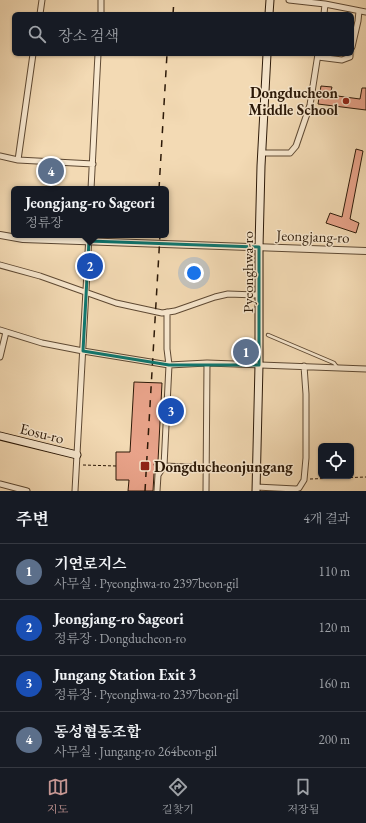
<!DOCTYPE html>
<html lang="ko">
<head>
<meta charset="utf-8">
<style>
	:root { --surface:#171b24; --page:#20242c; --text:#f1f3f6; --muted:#9ea1a6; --line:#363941; --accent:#c59692 }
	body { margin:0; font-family:"EB Garamond","Noto Serif KR",serif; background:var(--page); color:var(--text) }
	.controls { position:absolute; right:12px; bottom:12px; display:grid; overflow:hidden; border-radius:6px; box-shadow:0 1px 3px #0004 }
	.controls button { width:36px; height:36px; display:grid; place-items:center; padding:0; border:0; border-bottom:1px solid var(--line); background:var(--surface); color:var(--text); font:20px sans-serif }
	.you { position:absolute; left:194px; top:273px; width:14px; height:14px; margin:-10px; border:3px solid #fff; border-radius:50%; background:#1a73e8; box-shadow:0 0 0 6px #1a73e833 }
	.badge { display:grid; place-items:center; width:26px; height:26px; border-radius:50%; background:var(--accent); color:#fff; font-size:13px; font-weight:700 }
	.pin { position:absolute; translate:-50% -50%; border:2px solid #fff; box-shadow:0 1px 4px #0006 }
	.popup { position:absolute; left:11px; top:186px; width:158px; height:52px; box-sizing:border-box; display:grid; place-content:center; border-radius:6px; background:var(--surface); filter:drop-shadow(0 1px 3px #0005); font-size:13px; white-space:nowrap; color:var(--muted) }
	.popup b { font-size:15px; color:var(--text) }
	.popup::after { content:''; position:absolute; left:50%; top:100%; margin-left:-8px; border:8px solid transparent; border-top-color:var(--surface) }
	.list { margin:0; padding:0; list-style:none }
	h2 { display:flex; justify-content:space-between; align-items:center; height:52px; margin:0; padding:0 16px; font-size:17px }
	h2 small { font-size:13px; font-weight:400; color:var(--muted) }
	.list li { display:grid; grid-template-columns:26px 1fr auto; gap:12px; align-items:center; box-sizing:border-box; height:56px; padding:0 16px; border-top:1px solid var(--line) }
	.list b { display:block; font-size:15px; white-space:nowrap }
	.list p { margin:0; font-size:13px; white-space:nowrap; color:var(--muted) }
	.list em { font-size:13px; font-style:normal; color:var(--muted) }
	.icon { flex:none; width:22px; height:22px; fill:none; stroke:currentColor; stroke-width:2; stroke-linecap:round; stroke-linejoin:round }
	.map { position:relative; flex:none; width:366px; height:491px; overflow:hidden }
	.search { position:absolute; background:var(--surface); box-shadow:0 1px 3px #0004; left:12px; right:12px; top:12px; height:44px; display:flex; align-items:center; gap:10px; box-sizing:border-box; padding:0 14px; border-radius:6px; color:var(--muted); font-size:15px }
	.sheet { height:276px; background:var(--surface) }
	nav { display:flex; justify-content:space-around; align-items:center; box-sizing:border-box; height:56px; border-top:1px solid var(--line); background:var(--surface); font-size:11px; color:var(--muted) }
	nav a { display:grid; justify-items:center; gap:2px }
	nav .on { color:var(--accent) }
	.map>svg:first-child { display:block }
	.building { fill:#eaa48b; stroke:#2c1908 }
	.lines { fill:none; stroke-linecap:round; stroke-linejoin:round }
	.service-casing { stroke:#5e4933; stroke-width:4.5 }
	.minor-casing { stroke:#5e4933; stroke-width:7 }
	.tertiary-casing { stroke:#5e4933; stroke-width:8 }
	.secondary-casing { stroke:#2c1908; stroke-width:9 }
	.path { stroke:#2c1908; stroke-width:1; stroke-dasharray:3 2; stroke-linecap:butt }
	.service { stroke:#f7e7ce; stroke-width:2.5 }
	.minor { stroke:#f7e7ce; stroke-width:5 }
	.tertiary { stroke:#f7e7ce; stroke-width:6 }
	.secondary { stroke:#f7e7ce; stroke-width:7 }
	.rail { stroke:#2c1908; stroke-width:1.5; stroke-dasharray:7 7; stroke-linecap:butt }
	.marked { fill:none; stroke:#0f766e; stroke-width:3; stroke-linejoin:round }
	.poi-dot { fill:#8f2418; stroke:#f7e7ce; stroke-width:1.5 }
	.labels { text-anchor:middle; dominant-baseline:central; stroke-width:3; stroke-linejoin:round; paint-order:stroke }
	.poi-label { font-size:15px; font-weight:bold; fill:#2c1908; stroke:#f7e7ce; text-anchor:end }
	.street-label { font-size:15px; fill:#2c1908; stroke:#f7e7ce }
</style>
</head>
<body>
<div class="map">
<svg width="366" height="491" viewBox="0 0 366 491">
	<rect width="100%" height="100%" fill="#f3dab4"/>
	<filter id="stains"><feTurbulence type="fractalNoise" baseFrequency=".005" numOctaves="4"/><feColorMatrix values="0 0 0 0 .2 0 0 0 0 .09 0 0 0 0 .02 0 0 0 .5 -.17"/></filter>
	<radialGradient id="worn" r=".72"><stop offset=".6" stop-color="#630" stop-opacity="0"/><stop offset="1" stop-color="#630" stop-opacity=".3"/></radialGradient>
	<!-- building -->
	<path class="building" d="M 321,86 L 332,87 L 330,95 L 360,99 L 362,88 L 366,88 L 366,110 L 318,104 Z
		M 356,149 L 363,151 L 350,219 L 359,223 L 356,233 L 326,223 L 330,213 L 342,217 Z
		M 134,382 L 162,383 L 158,461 L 155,462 L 154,465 L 157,469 L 154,474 L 153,491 L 128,491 L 129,480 L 116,480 L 116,452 L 130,452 Z"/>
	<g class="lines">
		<!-- service casing -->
		<g class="service-casing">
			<path id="service" d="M 268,335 L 334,363 L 337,367"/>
		</g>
		<!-- minor casing -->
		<g class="minor-casing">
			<path id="minor" d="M 289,0 L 325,4 L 324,14
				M 325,4 L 366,12
				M 40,14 L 42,0
				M 101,14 L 101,0
				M 352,47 L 358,21 L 359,11
				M 318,57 L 342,60 L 350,57 L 350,54
				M 262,153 L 290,153 L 296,146 L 310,105 L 318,54
				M 0,156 L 18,160 L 93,164
				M 18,160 L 33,54
				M 91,189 L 98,54
				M 0,265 L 40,276 L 116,303 L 162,313 L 175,311 L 215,297 L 228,294 L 259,295
				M 0,330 L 42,343 L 83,351 L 169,365 L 167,349 L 167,312
				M 0,357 L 6,332
				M 256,470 L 164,466 L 169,365 L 207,363 L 366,369
				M 0,484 L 27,491
				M 256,487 L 296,489 L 299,488 L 304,480 L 306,458 L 306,394 L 304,366
				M 75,491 L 89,235
				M 157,491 L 158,475 L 164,466 L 158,465
				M 206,491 L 207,363"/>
		</g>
		<!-- tertiary casing -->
		<g class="tertiary-casing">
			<path id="tertiary" d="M 0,235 L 23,239 L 366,251"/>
		</g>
		<!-- secondary casing -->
		<g class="secondary-casing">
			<path id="secondary" d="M 269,14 L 270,0
				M 0,436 L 77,455
				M 256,491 L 259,365 L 259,247 L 261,166 L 267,54"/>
		</g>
		<!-- path -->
		<path class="path" d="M 83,465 L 116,466
			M 310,479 L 366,477"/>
		<!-- service -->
		<use href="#service" class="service"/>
		<!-- minor -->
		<use href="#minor" class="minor"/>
		<!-- tertiary -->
		<use href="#tertiary" class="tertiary"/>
		<!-- secondary -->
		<use href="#secondary" class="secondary"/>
		<!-- rail -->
		<path class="rail" d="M 173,14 L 174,0
			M 159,189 L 167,54
			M 145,491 L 160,235"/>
	</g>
	<!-- marked area -->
	<path class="marked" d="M 89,241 L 259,247 L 259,365 L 169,365 L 83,351 Z"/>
	<!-- markers -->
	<g class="poi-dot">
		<circle cx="346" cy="101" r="4"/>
		<rect x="140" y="461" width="10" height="10" rx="2"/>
	</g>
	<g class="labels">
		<!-- poi labels -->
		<g class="poi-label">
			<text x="338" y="92">Dongducheon<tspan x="338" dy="17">Middle School</tspan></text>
			<text x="154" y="466" text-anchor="start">Dongducheonjungang</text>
		</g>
		<!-- street labels -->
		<g class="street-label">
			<text transform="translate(313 236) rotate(2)">Jeongjang-ro</text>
			<text transform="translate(247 272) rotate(-90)">Pyeonghwa-ro</text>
			<text transform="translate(42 433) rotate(14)">Eosu-ro</text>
		</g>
	</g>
	<rect width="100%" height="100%" filter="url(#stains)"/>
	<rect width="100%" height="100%" fill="url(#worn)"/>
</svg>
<div class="controls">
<button><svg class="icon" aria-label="locate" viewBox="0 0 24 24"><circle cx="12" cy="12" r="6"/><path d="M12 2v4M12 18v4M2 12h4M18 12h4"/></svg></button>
</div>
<div class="you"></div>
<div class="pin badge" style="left:246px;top:352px;background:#5c6f8a">1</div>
<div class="pin badge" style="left:90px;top:266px;background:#1a4fb4">2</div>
<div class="popup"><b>Jeongjang-ro Sageori</b>정류장</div>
<div class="pin badge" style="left:171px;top:411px;background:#1a4fb4">3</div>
<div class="pin badge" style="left:51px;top:171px;background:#5c6f8a">4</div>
<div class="search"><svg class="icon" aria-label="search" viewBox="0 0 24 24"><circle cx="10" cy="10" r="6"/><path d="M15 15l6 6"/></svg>장소 검색</div>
</div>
<section class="sheet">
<h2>주변<small>4개 결과</small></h2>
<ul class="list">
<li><span class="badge" style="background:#5c6f8a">1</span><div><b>기연로지스</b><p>사무실 · Pyeonghwa-ro 2397beon-gil</p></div><em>110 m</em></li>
<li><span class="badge" style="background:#1a4fb4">2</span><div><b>Jeongjang-ro Sageori</b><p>정류장 · Dongducheon-ro</p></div><em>120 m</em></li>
<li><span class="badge" style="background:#1a4fb4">3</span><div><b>Jungang Station Exit 3</b><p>정류장 · Pyeonghwa-ro 2397beon-gil</p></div><em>160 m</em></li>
<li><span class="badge" style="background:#5c6f8a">4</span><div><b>동성협동조합</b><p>사무실 · Jungang-ro 264beon-gil</p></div><em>200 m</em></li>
</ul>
</section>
<nav>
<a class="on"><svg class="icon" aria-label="map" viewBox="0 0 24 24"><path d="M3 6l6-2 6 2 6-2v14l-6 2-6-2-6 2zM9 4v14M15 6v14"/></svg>지도</a>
<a><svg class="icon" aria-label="directions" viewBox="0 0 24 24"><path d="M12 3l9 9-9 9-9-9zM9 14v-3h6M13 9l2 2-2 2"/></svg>길찾기</a>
<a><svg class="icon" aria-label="saved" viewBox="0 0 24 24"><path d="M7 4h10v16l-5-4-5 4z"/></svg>저장됨</a>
</nav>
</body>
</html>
